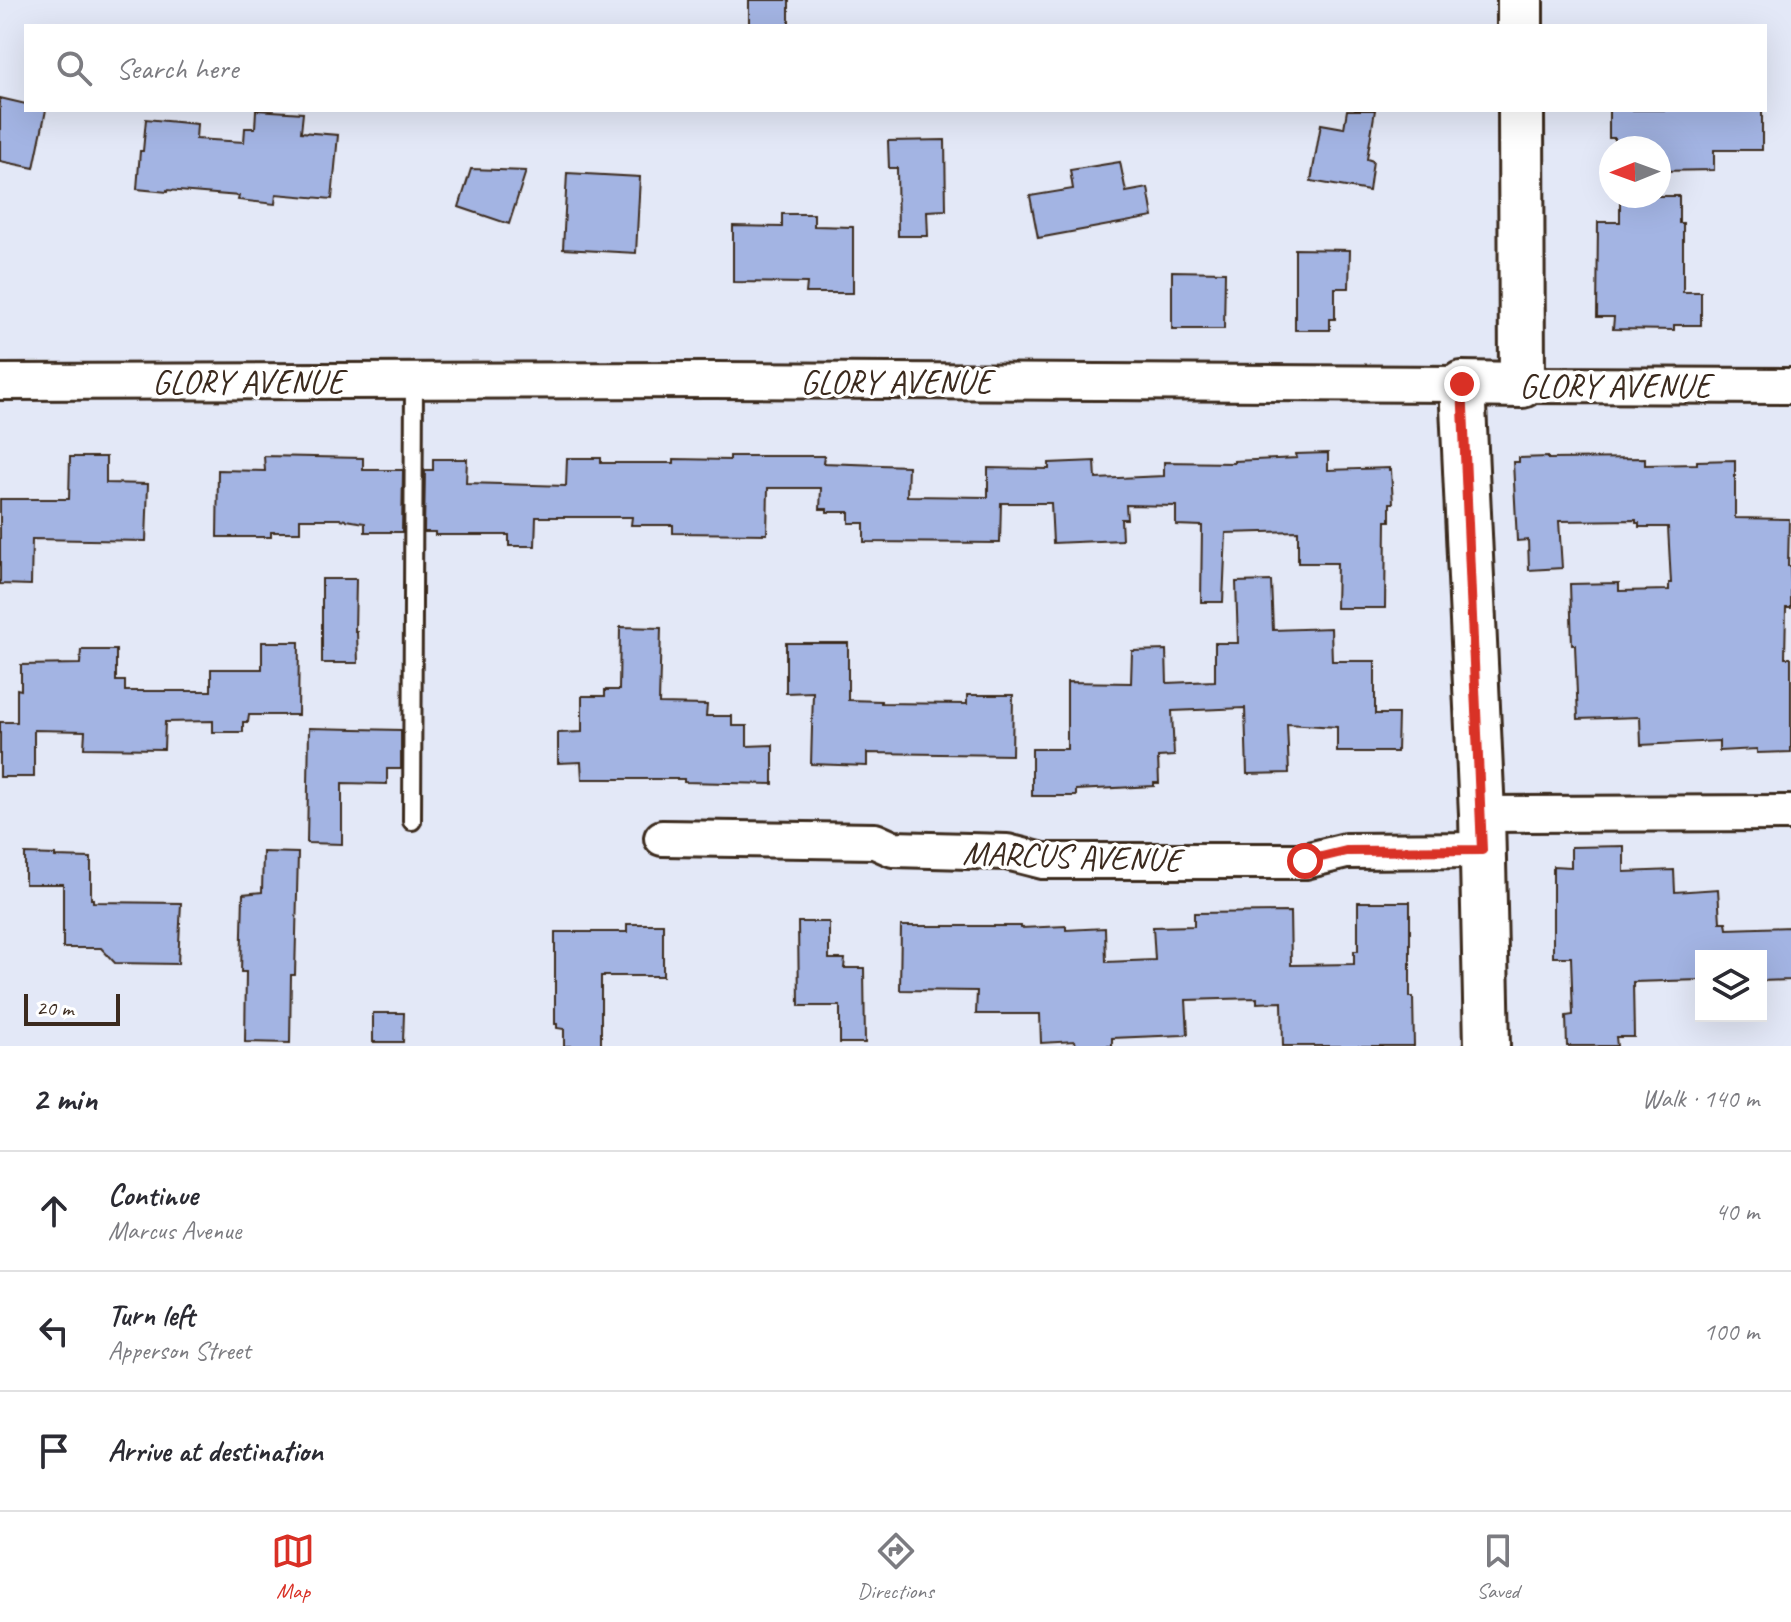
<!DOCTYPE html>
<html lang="en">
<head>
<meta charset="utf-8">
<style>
	:root { --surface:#fff; --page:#f2f2f3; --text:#2b2b33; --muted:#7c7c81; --line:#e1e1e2; --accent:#d93025 }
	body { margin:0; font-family:Caveat,sans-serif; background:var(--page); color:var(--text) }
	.controls { position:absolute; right:24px; bottom:24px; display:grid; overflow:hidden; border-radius:0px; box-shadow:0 8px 32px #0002 }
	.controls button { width:72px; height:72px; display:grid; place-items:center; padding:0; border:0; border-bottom:2px solid var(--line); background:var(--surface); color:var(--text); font:40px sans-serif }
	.compass { position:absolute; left:1599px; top:136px; width:72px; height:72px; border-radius:50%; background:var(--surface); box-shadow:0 8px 32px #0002; rotate:269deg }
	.scale { position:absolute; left:24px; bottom:20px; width:96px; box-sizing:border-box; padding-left:8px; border:4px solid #3b2a1e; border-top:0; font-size:22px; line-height:28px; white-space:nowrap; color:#3b2a1e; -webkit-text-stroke:6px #fff; paint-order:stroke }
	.stop { position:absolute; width:24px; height:24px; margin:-18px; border:6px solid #d93025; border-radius:50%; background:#fff }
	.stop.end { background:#d93025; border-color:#fff; box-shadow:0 2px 8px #0008 }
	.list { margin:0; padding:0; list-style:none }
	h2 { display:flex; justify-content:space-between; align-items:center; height:104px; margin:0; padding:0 32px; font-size:34px }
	h2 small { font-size:26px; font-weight:400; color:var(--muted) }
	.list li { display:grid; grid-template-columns:52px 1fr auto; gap:24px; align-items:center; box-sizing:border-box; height:120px; padding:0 32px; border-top:2px solid var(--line) }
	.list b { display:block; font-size:30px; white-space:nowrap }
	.list p { margin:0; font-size:26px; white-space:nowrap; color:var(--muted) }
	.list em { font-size:26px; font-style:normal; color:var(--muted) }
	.icon { flex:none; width:44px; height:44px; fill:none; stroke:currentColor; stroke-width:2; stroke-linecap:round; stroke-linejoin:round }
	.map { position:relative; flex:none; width:1791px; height:1046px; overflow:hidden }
	.search { position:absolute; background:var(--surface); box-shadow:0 8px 32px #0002; left:24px; right:24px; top:24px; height:88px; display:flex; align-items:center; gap:20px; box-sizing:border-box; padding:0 28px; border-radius:0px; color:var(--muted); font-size:30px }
	.sheet { height:464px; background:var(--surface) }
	nav { display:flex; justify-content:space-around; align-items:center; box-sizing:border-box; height:112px; border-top:2px solid var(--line); background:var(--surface); font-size:22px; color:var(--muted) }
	nav a { display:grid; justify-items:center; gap:4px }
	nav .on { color:var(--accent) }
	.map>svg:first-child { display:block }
	.building { fill:#a3b4e3; stroke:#3b2a1e; stroke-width:2 }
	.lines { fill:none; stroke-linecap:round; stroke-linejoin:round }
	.lane-casing { stroke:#3b2a1e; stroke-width:22 }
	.street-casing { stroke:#3b2a1e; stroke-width:40 }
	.secondary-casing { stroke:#3b2a1e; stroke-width:50 }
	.lane { stroke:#fff; stroke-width:16 }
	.street { stroke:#fff; stroke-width:34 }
	.secondary { stroke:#fff; stroke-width:44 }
	.route { stroke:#d93025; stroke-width:10 }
	.labels { text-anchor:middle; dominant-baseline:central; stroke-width:7; stroke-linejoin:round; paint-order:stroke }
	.street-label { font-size:34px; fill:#3b2a1e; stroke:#fff }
</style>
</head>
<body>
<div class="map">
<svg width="1791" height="1046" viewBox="0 0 1791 1046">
	<rect width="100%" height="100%" fill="#e3e8f7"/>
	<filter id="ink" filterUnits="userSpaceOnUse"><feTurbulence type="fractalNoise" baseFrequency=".0125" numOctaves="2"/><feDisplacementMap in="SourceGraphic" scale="16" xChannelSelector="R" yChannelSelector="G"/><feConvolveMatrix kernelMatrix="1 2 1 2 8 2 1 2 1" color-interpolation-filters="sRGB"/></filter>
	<g filter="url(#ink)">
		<!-- building -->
		<path class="building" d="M 749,0 L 789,0 L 789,26 L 749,26 Z
			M 0,98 L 26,104 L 26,110 L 46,110 L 34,168 L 0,161 Z
			M 256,110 L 303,113 L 301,132 L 338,135 L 332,199 L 276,194 L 275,204 L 238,200 L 239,196 L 167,190 L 167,192 L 137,189 L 140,151 L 143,151 L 146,119 L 197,124 L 196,139 L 244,142 L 245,128 L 255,128 Z
			M 1347,110 L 1375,110 L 1367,159 L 1373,161 L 1369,191 L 1311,181 L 1321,124 L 1344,128 Z
			M 1609,110 L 1762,110 L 1762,150 L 1714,150 L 1714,170 L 1659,171 L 1659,148 L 1615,148 L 1615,138 L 1609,138 Z
			M 945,140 L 946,210 L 927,211 L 928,236 L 898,236 L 897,168 L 889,168 L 888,141 Z
			M 1120,162 L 1126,192 L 1148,188 L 1153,217 L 1038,238 L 1030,196 L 1073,189 L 1070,170 Z
			M 471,169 L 526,171 L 509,224 L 459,207 Z
			M 567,173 L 640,177 L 636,253 L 563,249 Z
			M 1620,196 L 1679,196 L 1679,223 L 1683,223 L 1683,292 L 1701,292 L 1701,325 L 1674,325 L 1674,330 L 1613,329 L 1614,317 L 1597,317 L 1598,222 L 1620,222 Z
			M 782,214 L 814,214 L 814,226 L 853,227 L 853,293 L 806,293 L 807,283 L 733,282 L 733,226 L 782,227 Z
			M 1295,249 L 1350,250 L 1349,288 L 1335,288 L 1335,319 L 1330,319 L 1330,330 L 1295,330 Z
			M 1172,271 L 1225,272 L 1224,329 L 1172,329 Z
			M 1328,453 L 1328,470 L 1389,468 L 1389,470 L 1391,470 L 1393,503 L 1390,503 L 1390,521 L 1386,521 L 1385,608 L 1336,608 L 1337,563 L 1298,563 L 1298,531 L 1226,533 L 1223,602 L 1201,602 L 1202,526 L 1176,525 L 1176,506 L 1126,505 L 1127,519 L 1121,519 L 1122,540 L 1053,543 L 1051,503 L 1001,503 L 1000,543 L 864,542 L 864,523 L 849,523 L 849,512 L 827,512 L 827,509 L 820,509 L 821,488 L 768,488 L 767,534 L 673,533 L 673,525 L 631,525 L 632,517 L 536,517 L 535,546 L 509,546 L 509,535 L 435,535 L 435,532 L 424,532 L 425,470 L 433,470 L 433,459 L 467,459 L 466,483 L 566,486 L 567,458 L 601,458 L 601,463 L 674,463 L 674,459 L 730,460 L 730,456 L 824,456 L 823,463 L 908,466 L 907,496 L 988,497 L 988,468 L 1049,469 L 1049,463 L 1095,461 L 1096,479 L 1164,476 L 1164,462 L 1234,463 L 1234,461 L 1297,458 L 1296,454 Z
			M 264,456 L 363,458 L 363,470 L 403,470 L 402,532 L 365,532 L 365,523 L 340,519 L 300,519 L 300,532 L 271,532 L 271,537 L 217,537 L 218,470 L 265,471 Z
			M 70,457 L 106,457 L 106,483 L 148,484 L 146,541 L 32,539 L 31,585 L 0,584 L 0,499 L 69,499 Z
			M 1548,457 L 1548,459 L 1645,458 L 1645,465 L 1697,464 L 1697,461 L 1735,460 L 1735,518 L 1789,519 L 1788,566 L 1790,566 L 1791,583 L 1791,608 L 1786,608 L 1785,658 L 1791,658 L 1791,752 L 1757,753 L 1757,749 L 1719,751 L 1719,741 L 1641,745 L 1640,717 L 1578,719 L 1575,645 L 1572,645 L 1570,584 L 1619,583 L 1619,591 L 1669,590 L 1669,583 L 1671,583 L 1668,527 L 1639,527 L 1639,523 L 1636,523 L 1636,520 L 1559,521 L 1562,568 L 1529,570 L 1528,540 L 1517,541 L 1513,462 L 1519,462 L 1519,458 Z
			M 322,579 L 356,579 L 355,632 L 357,632 L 358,663 L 322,663 Z
			M 1271,581 L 1273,630 L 1331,628 L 1332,661 L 1375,661 L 1375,714 L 1398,714 L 1397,752 L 1337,752 L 1337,727 L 1287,724 L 1289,773 L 1247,774 L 1245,708 L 1172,711 L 1174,756 L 1158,757 L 1159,783 L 1154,783 L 1154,786 L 1076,790 L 1076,796 L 1032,796 L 1032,749 L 1067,749 L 1067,682 L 1131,683 L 1132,651 L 1166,650 L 1167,683 L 1215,681 L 1215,643 L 1238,643 L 1236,582 Z
			M 620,627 L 661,628 L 659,704 L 707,705 L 706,716 L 732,716 L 732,726 L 747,726 L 747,746 L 773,745 L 773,784 L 684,782 L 684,779 L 582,779 L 581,762 L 558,763 L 558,733 L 582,732 L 582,696 L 605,696 L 605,690 L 619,690 Z
			M 262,642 L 299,642 L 298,715 L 249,715 L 248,722 L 243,722 L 243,732 L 213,732 L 213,721 L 165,722 L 164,749 L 84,748 L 85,731 L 34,730 L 34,777 L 0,777 L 0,722 L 17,722 L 17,689 L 21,690 L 21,665 L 80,664 L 81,650 L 116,650 L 116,681 L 125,681 L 125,691 L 211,691 L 211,669 L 262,669 Z
			M 786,643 L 848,643 L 848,700 L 881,701 L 881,703 L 967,704 L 967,695 L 1013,695 L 1012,755 L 867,753 L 867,766 L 811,764 L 813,692 L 786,693 Z
			M 309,728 L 401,730 L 401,769 L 387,769 L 387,784 L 342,783 L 342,844 L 307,843 Z
			M 1624,846 L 1624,872 L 1674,870 L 1675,892 L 1718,889 L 1720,922 L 1726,922 L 1727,929 L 1791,927 L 1791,980 L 1761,981 L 1761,956 L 1701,956 L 1701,980 L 1633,982 L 1634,1037 L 1616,1037 L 1617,1046 L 1567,1046 L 1566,1016 L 1573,1015 L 1571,957 L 1553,957 L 1553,866 L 1571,867 L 1571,847 Z
			M 263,852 L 298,853 L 295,975 L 291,975 L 290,1043 L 245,1042 L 246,972 L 241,972 L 243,894 L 262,892 Z
			M 25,854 L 55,855 L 55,857 L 91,858 L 91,899 L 93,899 L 93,902 L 181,903 L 178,964 L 115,963 L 101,948 L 63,948 L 63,884 L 25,884 Z
			M 1358,902 L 1410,902 L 1410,997 L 1413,997 L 1414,1046 L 1283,1046 L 1282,1002 L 1257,1003 L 1257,998 L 1186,1000 L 1188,1034 L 1183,1035 L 1112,1038 L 1112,1046 L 1076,1046 L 1075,1041 L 1041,1043 L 1040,1014 L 976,1014 L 977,991 L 900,990 L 901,926 L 1021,926 L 1021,928 L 1066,926 L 1066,930 L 1105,928 L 1106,962 L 1155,960 L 1153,927 L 1194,926 L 1194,913 L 1290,912 L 1291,965 L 1354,964 L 1354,951 L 1358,951 Z
			M 798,922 L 829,922 L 829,959 L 845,959 L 844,968 L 864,968 L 865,1043 L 840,1043 L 840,1006 L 799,1006 Z
			M 627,924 L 663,924 L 663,976 L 601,976 L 601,1046 L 564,1046 L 564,1029 L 557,1028 L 557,1024 L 555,1024 L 555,932 L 627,932 Z
			M 373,1013 L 404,1013 L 403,1042 L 373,1042 Z"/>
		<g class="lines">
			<!-- lane casing -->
			<g class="lane-casing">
				<path id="lane" d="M 412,821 L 414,381"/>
			</g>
			<!-- street casing -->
			<g class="street-casing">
				<path id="street" d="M 0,382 L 712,380 L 1462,384
					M 1522,385 L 1791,386
					M 1482,814 L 1791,813
					M 662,838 L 875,841 L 893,849 L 1007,852 L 1043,861 L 1305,861 L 1346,851 L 1482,850"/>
			</g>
			<!-- secondary casing -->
			<g class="secondary-casing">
				<path id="secondary" d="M 1520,0 L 1520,26
					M 1487,1046 L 1482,814 L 1462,384 L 1522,385 L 1521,110"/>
			</g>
			<!-- lane -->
			<use href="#lane" class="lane"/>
			<!-- street -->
			<use href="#street" class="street"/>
			<!-- secondary -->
			<use href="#secondary" class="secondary"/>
		</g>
	</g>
	<g class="lines" filter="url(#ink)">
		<!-- route -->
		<path class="route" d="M 1305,861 L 1346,851 L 1482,850 L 1462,384"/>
	</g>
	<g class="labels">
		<!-- street labels -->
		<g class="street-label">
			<text x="248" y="381">GLORY AVENUE</text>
			<text x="896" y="381">GLORY AVENUE</text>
			<text x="1615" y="385">GLORY AVENUE</text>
			<text transform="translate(1072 856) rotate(2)">MARCUS AVENUE</text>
		</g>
	</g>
</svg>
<div class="controls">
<button><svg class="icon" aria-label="layers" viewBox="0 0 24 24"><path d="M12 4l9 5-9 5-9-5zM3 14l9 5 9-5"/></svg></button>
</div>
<svg class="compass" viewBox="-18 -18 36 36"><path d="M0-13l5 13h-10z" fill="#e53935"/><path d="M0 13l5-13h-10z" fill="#7c7c81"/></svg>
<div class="scale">20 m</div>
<div class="stop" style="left:1305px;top:861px"></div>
<div class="stop end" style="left:1462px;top:384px"></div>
<div class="search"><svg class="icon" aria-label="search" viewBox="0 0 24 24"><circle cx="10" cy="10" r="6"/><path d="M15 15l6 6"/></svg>Search here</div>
</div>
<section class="sheet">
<h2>2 min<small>Walk · 140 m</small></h2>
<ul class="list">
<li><svg class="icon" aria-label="ahead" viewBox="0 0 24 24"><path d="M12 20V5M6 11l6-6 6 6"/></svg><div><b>Continue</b><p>Marcus Avenue</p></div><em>40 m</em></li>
<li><svg class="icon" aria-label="left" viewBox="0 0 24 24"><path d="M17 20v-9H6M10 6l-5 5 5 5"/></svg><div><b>Turn left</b><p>Apperson Street</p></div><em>100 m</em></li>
<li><svg class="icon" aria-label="arrive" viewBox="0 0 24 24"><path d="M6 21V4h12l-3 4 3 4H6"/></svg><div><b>Arrive at destination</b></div></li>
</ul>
</section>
<nav>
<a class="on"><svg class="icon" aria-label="map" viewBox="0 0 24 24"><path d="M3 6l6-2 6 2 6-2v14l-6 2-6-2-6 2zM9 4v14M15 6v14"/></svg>Map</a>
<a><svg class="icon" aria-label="directions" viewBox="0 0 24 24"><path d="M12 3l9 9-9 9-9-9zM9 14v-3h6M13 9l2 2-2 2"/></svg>Directions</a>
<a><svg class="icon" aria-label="saved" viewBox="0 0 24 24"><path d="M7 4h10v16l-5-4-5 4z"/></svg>Saved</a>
</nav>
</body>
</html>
